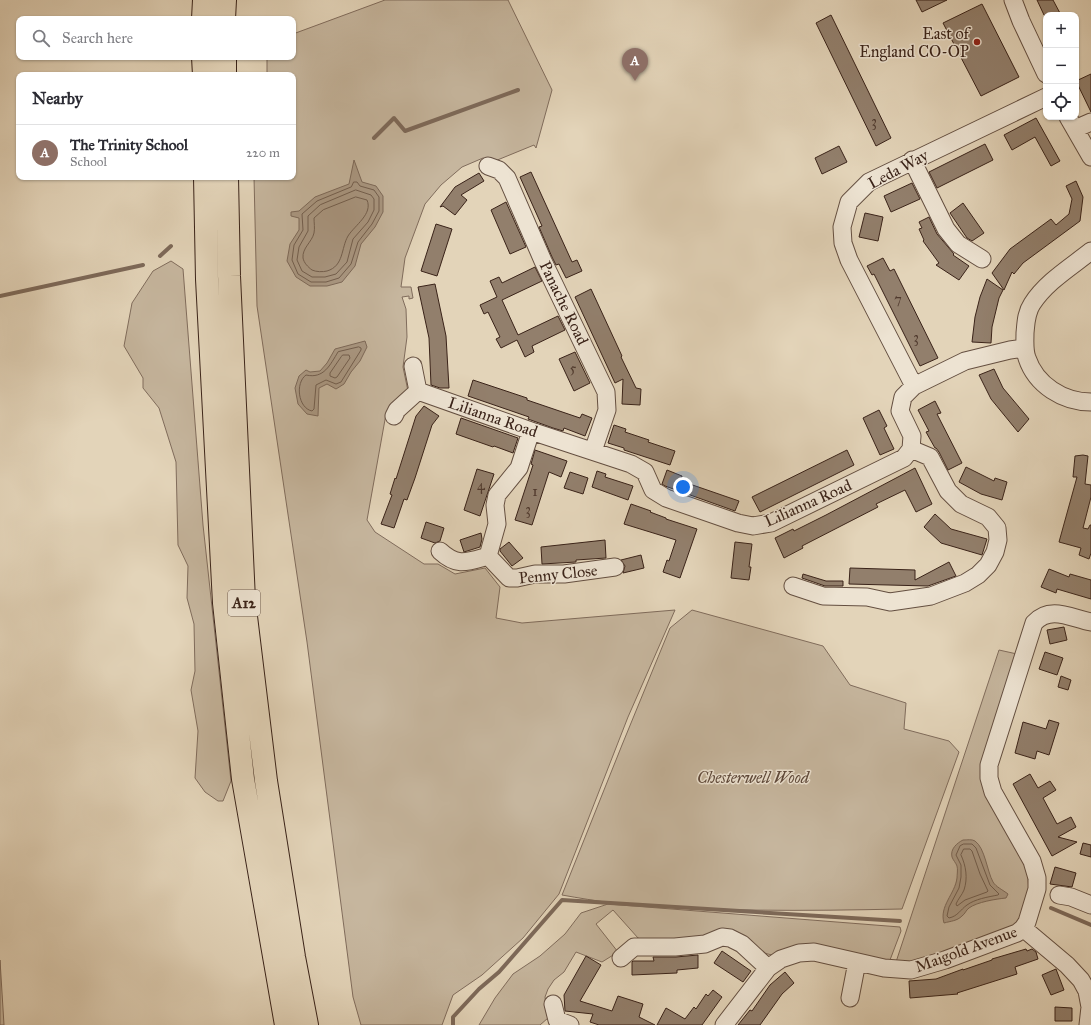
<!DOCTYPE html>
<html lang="en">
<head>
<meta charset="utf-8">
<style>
	:root { --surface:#fff; --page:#f7f7f7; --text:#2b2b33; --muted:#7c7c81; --line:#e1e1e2; --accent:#8f2418 }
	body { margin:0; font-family:"IM FELL Great Primer",serif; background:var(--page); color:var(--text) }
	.controls { position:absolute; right:12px; top:12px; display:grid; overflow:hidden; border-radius:8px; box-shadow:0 1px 3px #0004 }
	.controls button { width:36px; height:36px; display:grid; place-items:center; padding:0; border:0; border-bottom:1px solid var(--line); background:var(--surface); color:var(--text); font:20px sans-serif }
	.you { position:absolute; left:683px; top:487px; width:14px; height:14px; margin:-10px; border:3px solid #fff; border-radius:50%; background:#1a73e8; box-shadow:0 0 0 6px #1a73e833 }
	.badge { display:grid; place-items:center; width:26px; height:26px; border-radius:50%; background:var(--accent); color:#fff; font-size:13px; font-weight:700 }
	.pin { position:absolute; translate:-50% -33px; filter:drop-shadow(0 1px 2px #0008) }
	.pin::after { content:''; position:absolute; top:21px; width:14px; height:12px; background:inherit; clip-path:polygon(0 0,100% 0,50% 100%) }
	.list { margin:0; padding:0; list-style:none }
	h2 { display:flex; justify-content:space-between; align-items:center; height:52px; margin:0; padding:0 16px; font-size:17px }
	h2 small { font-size:13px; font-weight:400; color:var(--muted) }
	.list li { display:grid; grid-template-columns:26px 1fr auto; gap:12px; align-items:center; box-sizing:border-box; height:56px; padding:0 16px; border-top:1px solid var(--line) }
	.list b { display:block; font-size:15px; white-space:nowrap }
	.list p { margin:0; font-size:13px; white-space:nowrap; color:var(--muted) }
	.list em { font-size:13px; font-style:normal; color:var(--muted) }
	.icon { flex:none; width:22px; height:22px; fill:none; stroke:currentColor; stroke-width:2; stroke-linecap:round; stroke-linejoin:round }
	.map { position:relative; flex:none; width:1091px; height:1025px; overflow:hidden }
	.search { position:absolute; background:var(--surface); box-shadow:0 1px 3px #0004; left:16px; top:16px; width:280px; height:44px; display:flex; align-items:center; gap:10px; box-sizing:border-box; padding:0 14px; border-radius:8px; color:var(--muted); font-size:15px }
	.panel { position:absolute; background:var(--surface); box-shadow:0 1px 3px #0004; left:16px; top:72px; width:280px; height:108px; border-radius:8px }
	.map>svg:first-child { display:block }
	.green { fill:#c6b69e; stroke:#806c5c }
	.water { fill:#aa9883; stroke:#7d6959 }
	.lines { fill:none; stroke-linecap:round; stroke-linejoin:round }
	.shore { stroke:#725e4e; stroke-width:1 }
	.stream { stroke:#7d6959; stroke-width:4 }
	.building { fill:#927f6c; stroke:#3a2319 }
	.minor-casing { stroke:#644f41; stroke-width:19 }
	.highway-casing { stroke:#3a2319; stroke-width:24 }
	.minor { stroke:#ede3d2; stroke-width:17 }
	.highway { stroke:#e3d4b9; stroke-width:22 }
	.poi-dot { fill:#8f2418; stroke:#ede3d2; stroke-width:1.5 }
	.labels { text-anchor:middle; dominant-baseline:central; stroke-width:3; stroke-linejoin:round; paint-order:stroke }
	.number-label { font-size:14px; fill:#503a2e }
	.shield { fill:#ede3d2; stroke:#705d50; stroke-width:1 }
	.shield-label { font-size:15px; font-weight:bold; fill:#3a2319 }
	.poi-label { font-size:16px; fill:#3a2319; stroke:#ede3d2; text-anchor:end }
	.street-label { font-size:16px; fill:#3a2319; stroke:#ede3d2 }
	.park-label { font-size:16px; font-style:italic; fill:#5d483a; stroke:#ede3d2 }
</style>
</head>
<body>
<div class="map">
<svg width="1091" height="1025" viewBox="0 0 1091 1025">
	<rect width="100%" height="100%" fill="#e3d4b9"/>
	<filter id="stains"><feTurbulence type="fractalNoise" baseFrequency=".005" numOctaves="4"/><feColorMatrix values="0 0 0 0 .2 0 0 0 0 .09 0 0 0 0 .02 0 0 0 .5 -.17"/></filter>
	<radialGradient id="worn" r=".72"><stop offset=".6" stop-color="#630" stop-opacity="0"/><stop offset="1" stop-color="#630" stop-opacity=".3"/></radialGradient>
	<!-- green -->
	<path class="green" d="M 385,0 L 508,0 L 552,90 L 536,148 L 534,145 L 495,161 L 483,158 L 462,167 L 441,185 L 425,204 L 405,258 L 401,287 L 411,287 L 413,298 L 409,299 L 409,296 L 402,297 L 406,309 L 407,337 L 403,367 L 408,391 L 390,406 L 386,414 L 367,520 L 375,532 L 424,564 L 438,564 L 455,574 L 485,568 L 500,587 L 496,618 L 522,623 L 675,610 L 628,717 L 559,894 L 523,938 L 482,975 L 453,995 L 442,1025 L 361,1025 L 353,997 L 307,642 L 257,306 L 254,177 L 293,177 L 293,75 L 267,75 L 267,57 L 293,57 L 293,34 Z
		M 171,261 L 183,269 L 203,525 L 231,781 L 223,801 L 218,801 L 205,792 L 195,778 L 198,731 L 191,690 L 195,671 L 194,624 L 187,598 L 188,566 L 178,545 L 176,462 L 159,408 L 143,388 L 143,378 L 124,346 L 132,303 L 153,271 Z
		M 692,610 L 823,646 L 850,685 L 906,703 L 904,729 L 949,741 L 959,752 L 902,909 C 806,911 710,912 614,903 C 596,901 579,898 562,895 L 622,745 L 670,628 Z
		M 999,650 L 1017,654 L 982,774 L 1027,867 L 1029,890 L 1018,924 L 913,963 L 896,962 Z
		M 608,904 L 900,927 L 901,931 L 890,960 L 772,955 L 703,938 L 643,940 L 638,938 L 613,910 L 596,924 L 618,952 L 602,962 L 576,952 L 564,972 L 554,980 L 548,989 L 545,997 L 548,1018 L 540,1025 L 479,1025 L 495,998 L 513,974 L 540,956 L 565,934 L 581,913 Z
		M 0,960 L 4,1025 L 0,1025 Z"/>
	<!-- water -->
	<path class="water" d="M 354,160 L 362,182 L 376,186 L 383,196 L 383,212 L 375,227 L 361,244 L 355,266 L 342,282 L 327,286 L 310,286 L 296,277 L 287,261 L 290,244 L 299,230 L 299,218 L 291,216 L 291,212 L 299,211 L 315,197 L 349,184 Z
		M 365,341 L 367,347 L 360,361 L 351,372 L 344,384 L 336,389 L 327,384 L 319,388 L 318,416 L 307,414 L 298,404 L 295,388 L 299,376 L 306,370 L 310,372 L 320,371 L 327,363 L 335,349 Z
		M 963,840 C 967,840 972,839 975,841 C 985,848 987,871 993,882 C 996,887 1003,890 1008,894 L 1006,898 C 996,899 977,902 969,908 C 966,910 965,914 962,916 C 957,921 951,921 944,923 C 939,906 955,894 957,878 C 957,875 958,869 957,866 C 956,863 953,860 952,857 C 950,849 957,843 963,840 Z"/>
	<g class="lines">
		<!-- shore -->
		<path class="shore" d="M 354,182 L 357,182 L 360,186 L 374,190 L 379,197 L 379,211 L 372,224 L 358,242 L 351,264 L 339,278 L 326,282 L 311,282 L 298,274 L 292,260 L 294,245 L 303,230 L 302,214 L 317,201 L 351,187 Z
			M 356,190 L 371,195 L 374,199 L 374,210 L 368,222 L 353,239 L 347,262 L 336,274 L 325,277 L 312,277 L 302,271 L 297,260 L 299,247 L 308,231 L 308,216 L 320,205 Z
			M 356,197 L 367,200 C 373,214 355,225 348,236 C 341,248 344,266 327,271 C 323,272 316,272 312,270 C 308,267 304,263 303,258 C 302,248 312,242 314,233 C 315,228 314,223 314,218 L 323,210 Z
			M 359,347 L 361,348 L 361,350 L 341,382 L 336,384 L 326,380 L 316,385 L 314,409 L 312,411 C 298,408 295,383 306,375 C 324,379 330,365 338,352 Z
			M 343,355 L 349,355 L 350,358 L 337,377 L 335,378 L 330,376 L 330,373 L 341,357 Z
			M 964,844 L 972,844 L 976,848 L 990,885 L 999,894 L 998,895 C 988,897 975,899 967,905 C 960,910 958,916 949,918 L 947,916 L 949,907 L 959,888 L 961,877 L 961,865 L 956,855 L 960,846 Z
			M 964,849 L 970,849 L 972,851 L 980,874 L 988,891 L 987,892 L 965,900 L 957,906 L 956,904 C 958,899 962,895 964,890 C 968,878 966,866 961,855 Z"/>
		<!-- stream -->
		<path class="stream" d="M 374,138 L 394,118 L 405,131 L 518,90
			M 160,256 L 171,246
			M 0,296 L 143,265
			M 1051,908 L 1091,925
			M 453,1025 L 453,1017 L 479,989 L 499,972 L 562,900 L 900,921"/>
	</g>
	<!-- building -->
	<path class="building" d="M 916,0 L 947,0 L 922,12 Z
		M 1037,0 L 1053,0 L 1061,15 L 1044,15 Z
		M 982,4 L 1019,77 L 981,96 L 943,23 Z
		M 831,15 L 891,138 L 876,146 L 816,23 Z
		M 1091,74 L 1091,112 L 1076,81 Z
		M 1036,118 L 1060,161 L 1051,166 L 1035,137 L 1012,150 L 1004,135 Z
		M 985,144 L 993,160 L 937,188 L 929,172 Z
		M 839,146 L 847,162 L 822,174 L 815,158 Z
		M 531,172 L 572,262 L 577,260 L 582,271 L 566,278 L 559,264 L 556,265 L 552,257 L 539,227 L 542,226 L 520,177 Z
		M 479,173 L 484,181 L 461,195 L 467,200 L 455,215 L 443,206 L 440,207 L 455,187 Z
		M 1076,181 L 1083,197 L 1080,221 L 1023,263 L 1014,274 L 1012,272 L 1004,290 L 992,273 L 1010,249 L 1051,219 L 1056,225 L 1069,214 L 1072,199 L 1066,186 Z
		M 912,183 L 920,199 L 891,212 L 884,196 Z
		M 506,202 L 526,247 L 510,254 L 491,210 Z
		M 963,203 L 984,233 L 972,241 L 967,238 L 950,213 Z
		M 865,213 L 883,217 L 878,241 L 859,237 Z
		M 929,217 L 937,234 L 954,254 L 953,255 L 969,266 L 959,280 L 936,265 L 939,263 L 923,241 L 924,240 L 919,229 L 922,228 L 919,222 Z
		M 436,224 L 452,229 L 437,276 L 421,271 Z
		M 883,258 L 890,271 L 894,269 L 938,358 L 920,366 L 874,274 L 872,275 L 867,266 Z
		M 535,267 L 542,281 L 502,300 L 518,335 L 558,316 L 565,330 L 532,346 L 534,352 L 525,357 L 517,340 L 501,348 L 496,339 L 500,337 L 488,312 L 484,314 L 480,305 L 497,297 L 490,281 L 499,277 L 502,283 Z
		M 987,279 L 1003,290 L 999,298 L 992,327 L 991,343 L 972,342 L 975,317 L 980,297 Z
		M 435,284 L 446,336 L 449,388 L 440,388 L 431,385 L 429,338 L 418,287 Z
		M 591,289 L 622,356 L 621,357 L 636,388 L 641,389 L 640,405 L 622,404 L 623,379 L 615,383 L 575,297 Z
		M 575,352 L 590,383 L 574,391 L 559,359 Z
		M 994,369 L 1003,388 L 1029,419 L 1018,432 L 991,399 L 979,375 Z
		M 473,380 L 527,398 L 527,400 L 580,418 L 582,414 L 592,418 L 585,436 L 564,428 L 563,431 L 553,428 L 528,419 L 529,417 L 468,396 Z
		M 935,401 L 941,413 L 937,414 L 962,463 L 948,470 L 939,452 L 936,448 L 935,448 L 926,432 L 929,431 L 918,410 Z
		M 424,406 L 439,416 L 432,425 L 415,478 L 407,500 L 404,499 L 394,528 L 381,524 L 392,495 L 390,494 L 395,478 L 396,479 L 416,416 Z
		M 879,410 L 887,426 L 884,428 L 894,449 L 880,455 L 863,418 Z
		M 461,418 L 518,438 L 513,453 L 494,446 L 493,447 L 456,434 Z
		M 614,425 L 626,429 L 625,432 L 649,440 L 648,442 L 675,451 L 670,465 L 624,450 L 624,448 L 608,443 Z
		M 535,450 L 567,461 L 561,477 L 549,472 L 532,525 L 515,520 L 533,465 L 531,464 Z
		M 847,450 L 854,465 L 760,512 L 752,497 Z
		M 1083,455 L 1088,456 L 1085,484 L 1091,485 L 1091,497 L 1083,528 L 1088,529 L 1090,525 L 1091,525 L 1091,553 L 1089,559 L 1079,555 L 1081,548 L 1059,542 L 1077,477 L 1073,477 L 1075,456 Z
		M 966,467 L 994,481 L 995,478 L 1007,482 L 1002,500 L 981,494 L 959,482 Z
		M 915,468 L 932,504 L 916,512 L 905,490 L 876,504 L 878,507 L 802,546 L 803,548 L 784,558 L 775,538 L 793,529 L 794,531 L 826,515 Z
		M 477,469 L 494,474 L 480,516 L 464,510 Z
		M 667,470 L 682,476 L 681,481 L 739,501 L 735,511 L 665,486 L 662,484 Z
		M 597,471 L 606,474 L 605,477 L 633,486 L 628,500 L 592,487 Z
		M 570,472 L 588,478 L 583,494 L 564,488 Z
		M 631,504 L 651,511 L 650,512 L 666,518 L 666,519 L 697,529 L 680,578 L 663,572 L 667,560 L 669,561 L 676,540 L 624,524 Z
		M 935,514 L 951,529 L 987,539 L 982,555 L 941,543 L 924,527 Z
		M 426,522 L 444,528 L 440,541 L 435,543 L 421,538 Z
		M 481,533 L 482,539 L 480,547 L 464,552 L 460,540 Z
		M 605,540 L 606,558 L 576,560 L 576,562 L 542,564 L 541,547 Z
		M 509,542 L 523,558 L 512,566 L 500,551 L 500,549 Z
		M 735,542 L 752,544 L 749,567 L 751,567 L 749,580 L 731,578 Z
		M 641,555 L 644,568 L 623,573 L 625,566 L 621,560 Z
		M 949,562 L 956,576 L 928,586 L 849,584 L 850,568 L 915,570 L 915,580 Z
		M 1049,569 L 1069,577 L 1070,574 L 1091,580 L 1091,599 L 1057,589 L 1056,593 L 1041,587 Z
		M 803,574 L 826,581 L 843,581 L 843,586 L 825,586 L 802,578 Z
		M 1064,627 L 1067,640 L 1050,644 L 1047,630 Z
		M 1045,652 L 1063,658 L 1057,675 L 1039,669 Z
		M 1061,676 L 1071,680 L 1068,690 L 1058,687 Z
		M 1049,720 L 1059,723 L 1049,755 L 1037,751 L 1035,759 L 1015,753 L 1023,722 L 1046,729 Z
		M 1030,774 L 1038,788 L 1050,781 L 1056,790 L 1043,798 L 1057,824 L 1071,817 L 1076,827 L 1058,837 L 1077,842 L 1052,856 L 1013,784 Z
		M 1083,843 L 1091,845 L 1091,857 L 1080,854 Z
		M 1055,867 L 1076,873 L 1072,887 L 1050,884 Z
		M 1026,949 L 1027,951 L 1032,949 L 1036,952 L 1038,959 L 1015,967 L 1017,974 L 957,993 L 958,994 L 910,998 L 909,981 L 936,979 L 963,969 L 963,970 L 992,960 L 992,959 Z
		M 722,951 L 751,971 L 743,982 L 714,963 Z
		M 698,955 L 698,968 L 677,970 L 677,973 L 632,975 L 632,962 L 633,961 L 654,961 L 653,957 L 676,957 Z
		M 586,956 L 601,965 L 580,1001 L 612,1011 L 618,996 L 643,1004 L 639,1017 L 655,1025 L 599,1025 L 590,1022 L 593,1014 L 565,1011 L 564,995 Z
		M 1056,969 L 1064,990 L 1051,995 L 1042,975 Z
		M 785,972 L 794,983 L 782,994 L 760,1025 L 738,1025 L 750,1010 L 752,1011 L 770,985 Z
		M 713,990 L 722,997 L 702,1025 L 657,1025 L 666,1008 L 685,1019 L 694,1007 L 696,1009 L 706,994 L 708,996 Z
		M 1055,1007 L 1072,1008 L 1072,1021 L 1055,1021 Z"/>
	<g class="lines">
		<!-- minor casing -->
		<g class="minor-casing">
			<path id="minor" d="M 1013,0 L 1021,21 L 1046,74
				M 1068,117 L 1091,157
				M 1075,129 L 1091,122
				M 912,160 L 946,229 L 958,244 L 982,259
				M 488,166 L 499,170 L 507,178 L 543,261 L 606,392 L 607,410 L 593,451
				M 1091,251 C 1071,267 1046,282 1032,304 C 1026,313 1026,323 1025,333 C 1025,342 1024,350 1027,358 C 1036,385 1063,402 1091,402
				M 413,366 L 418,391
				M 914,386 L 849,260 L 843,243 L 842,227 L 849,202 L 869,182 L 1046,97
				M 418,391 L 531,431 L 631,464 L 645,472 L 653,490 L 666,498 L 738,523 L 753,526 L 771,523 L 904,458 L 911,449 L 912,436 L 900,411 L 903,397 L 914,386 L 965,361 L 1010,350 L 1025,348
				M 394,416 L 397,410 L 418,391
				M 440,551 C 457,567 467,562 488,556 L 509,578 L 517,578 L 535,574 L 564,574 L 615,567
				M 488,556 L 497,524 L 495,505 L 497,495 L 519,468 L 531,431
				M 793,586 L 823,596 L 867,597 L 890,602 L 931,596 L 965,583 L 978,575 L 988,565 L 995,552 L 998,540 L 997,528 L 988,517 L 961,504 L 948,491 L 930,457 L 911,449
				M 1059,895 L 1071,897 L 1091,905
				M 1023,928 L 1067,965 L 1081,980 L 1087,991 L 1090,1007 L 1088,1025
				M 621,958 L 634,947 L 675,947 L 705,944 L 722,937 L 730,938 L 742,944 L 768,968
				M 850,998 L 857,962
				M 553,1004 L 557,1020 L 570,1025
				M 724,1025 L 768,968 L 781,959 L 799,953 L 814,952 L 884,968 L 911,970 L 945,960 L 1017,933 L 1023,928 L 1027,922 L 1037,889 L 1037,878 L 1032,861 L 993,792 L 989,778 L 989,765 L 1034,623 C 1050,605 1071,618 1091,622"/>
		</g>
		<!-- highway casing -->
		<g class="highway-casing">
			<path id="highway" d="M 203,19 L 204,0
				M 224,19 L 225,0
				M 203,57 L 204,75
				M 225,57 L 225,75
				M 205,177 L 207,279 L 224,603 L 243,779 L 286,1025
				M 227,177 L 229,276 L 244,600 L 266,781 L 294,957 L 307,1025"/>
		</g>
		<!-- minor -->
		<use href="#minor" class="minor"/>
		<!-- highway -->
		<use href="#highway" class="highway"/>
	</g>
	<!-- markers -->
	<circle class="poi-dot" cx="977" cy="42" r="4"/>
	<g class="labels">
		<!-- number labels -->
		<g class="number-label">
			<text x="874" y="121">3</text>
			<text x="898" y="299">7</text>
			<text x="916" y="337">3</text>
			<text x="573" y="368">5</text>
			<text x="481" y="485">4</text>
			<text x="535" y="491">1</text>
			<text x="528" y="509">3</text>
		</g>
		<!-- shield labels -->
		<rect class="shield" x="228" y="590" width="32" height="26" rx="3"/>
		<g class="shield-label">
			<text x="244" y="603">A12</text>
		</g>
		<!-- poi labels -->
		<g class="poi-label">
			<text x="969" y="33">East of<tspan x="969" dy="18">England CO-OP</tspan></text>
		</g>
		<!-- street labels -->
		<g class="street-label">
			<text transform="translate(898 169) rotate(-28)">Leda Way</text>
			<text transform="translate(564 303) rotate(64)">Panache Road</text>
			<text transform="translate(493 417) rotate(19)">Lilianna Road</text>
			<text transform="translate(808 503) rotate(-24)">Lilianna Road</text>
			<text transform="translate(558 574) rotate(-6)">Penny Close</text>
			<text transform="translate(966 949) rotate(-20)">Maigold Avenue</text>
		</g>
		<!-- park labels -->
		<g class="park-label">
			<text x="753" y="777">Chesterwell Wood</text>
		</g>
	</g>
	<rect width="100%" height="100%" filter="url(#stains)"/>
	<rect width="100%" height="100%" fill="url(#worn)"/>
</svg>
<div class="controls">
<button>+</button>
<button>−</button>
<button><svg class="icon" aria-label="locate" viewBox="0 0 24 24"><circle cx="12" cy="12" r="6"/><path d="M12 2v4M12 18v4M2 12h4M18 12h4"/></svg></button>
</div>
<div class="you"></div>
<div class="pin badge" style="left:635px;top:81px;background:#8d6e63">A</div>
<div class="search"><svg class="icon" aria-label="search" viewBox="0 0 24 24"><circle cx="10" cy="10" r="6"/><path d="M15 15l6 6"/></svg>Search here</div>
<section class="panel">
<h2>Nearby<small></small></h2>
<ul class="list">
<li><span class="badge" style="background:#8d6e63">A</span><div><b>The Trinity School</b><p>School</p></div><em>220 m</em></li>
</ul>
</section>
</div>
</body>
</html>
